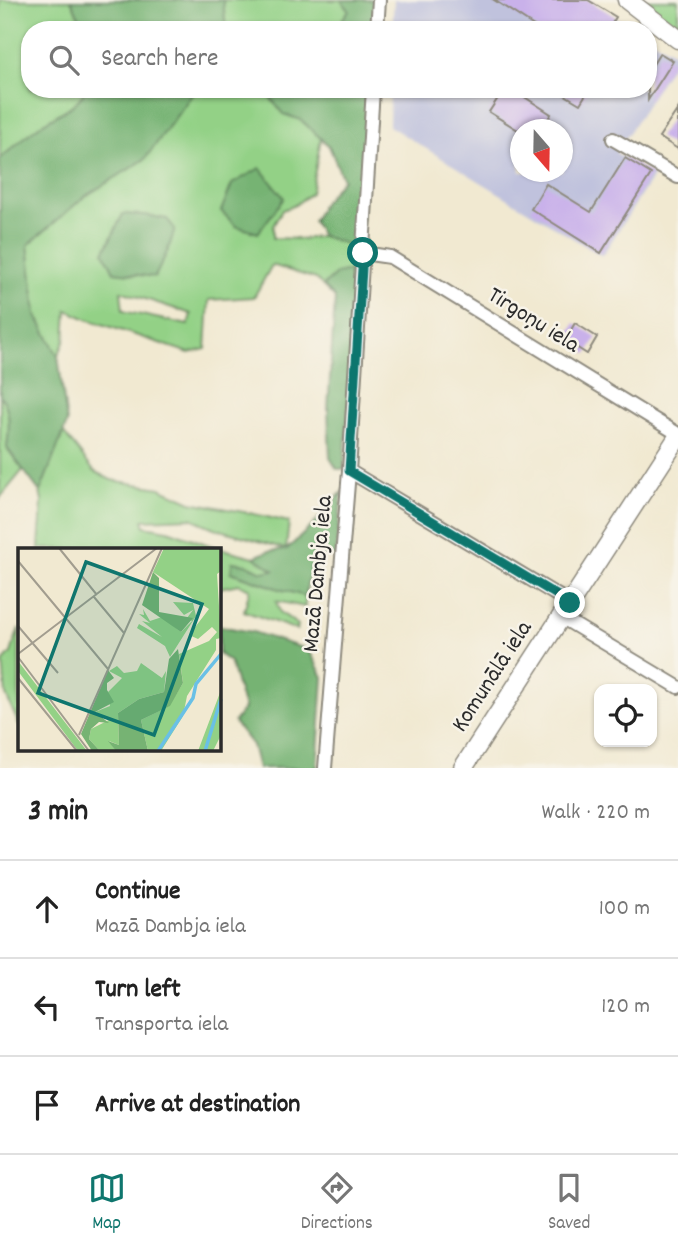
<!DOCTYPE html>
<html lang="en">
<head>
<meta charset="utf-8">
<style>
	:root { --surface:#fff; --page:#f2f2f2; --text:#222; --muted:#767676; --line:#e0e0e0; --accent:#0f766e }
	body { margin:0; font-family:Dekko,sans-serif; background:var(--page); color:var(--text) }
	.controls { position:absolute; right:21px; bottom:21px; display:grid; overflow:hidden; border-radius:14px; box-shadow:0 2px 5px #0004 }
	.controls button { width:63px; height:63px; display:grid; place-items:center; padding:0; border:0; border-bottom:2px solid var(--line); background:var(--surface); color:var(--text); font:35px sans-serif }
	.compass { position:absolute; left:510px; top:119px; width:63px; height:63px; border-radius:50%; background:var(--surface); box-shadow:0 2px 5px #0004; rotate:160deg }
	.stop { position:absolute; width:21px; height:21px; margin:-16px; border:5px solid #0f766e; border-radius:50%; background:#fff }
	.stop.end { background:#0f766e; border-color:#fff; box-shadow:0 2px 7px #0008 }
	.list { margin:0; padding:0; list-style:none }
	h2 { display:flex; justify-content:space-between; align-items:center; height:91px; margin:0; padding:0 28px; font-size:30px }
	h2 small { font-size:23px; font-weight:400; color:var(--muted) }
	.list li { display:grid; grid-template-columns:46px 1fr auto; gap:21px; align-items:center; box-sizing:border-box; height:98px; padding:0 28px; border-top:2px solid var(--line) }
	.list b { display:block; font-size:26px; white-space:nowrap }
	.list p { margin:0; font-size:23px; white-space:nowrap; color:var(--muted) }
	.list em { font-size:23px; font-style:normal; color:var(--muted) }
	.icon { flex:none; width:38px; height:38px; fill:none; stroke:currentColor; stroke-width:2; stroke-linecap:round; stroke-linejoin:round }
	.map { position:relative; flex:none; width:678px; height:768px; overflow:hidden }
	.search { position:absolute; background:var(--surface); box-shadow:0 2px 5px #0004; left:21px; right:21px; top:21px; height:77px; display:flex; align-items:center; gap:18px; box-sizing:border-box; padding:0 24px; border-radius:28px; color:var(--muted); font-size:26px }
	.sheet { height:385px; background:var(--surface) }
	nav { display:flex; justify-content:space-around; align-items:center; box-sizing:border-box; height:98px; border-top:2px solid var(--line); background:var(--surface); font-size:19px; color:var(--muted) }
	nav a { display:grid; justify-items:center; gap:4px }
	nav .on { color:var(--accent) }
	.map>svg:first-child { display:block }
	.industrial { fill:#c0c2dd; fill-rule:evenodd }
	.green { fill:#93d186; stroke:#5f7e58; stroke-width:2; fill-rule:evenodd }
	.forest { fill:#76b373; stroke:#506f4f; stroke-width:2 }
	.building { fill:#c9b1ea }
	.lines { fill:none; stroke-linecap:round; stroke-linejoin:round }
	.street-casing { stroke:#8e8a7e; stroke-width:16 }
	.secondary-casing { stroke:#8e8a7e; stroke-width:21 }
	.street { stroke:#fff; stroke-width:12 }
	.secondary { stroke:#fff; stroke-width:18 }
	.route { stroke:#0f766e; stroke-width:9 }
	.labels { text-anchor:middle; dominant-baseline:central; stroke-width:5; stroke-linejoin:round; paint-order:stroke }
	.street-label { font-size:24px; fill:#2b2b2b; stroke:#f7f3e8 }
	.inset-river { fill:none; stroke:#69c0e6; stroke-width:3.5 }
	.inset-road { fill:none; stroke:#a29d8f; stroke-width:2 }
	.view { fill:#0f766e; fill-opacity:0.15; stroke:#0f766e; stroke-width:3.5 }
	.inset-edge { fill:none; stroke:#2b2b2b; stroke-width:3.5 }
</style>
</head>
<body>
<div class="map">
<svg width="678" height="768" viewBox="0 0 678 768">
	<rect width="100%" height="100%" fill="#f7f3e8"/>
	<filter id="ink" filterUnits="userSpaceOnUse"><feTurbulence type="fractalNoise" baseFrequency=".0143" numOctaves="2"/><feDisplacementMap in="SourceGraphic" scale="14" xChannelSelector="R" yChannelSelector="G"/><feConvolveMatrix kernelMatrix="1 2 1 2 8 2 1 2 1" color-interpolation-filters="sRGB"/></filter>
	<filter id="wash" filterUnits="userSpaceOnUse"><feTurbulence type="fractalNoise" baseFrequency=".00686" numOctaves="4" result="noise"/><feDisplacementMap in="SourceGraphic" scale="28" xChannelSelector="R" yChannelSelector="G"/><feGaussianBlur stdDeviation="1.57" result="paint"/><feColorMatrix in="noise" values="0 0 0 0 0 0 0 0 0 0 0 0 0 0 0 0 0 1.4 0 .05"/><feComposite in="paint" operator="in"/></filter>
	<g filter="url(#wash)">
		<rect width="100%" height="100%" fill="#f1e9d1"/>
		<!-- industrial -->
		<path class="industrial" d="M 394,0 L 587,0 L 636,30 L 392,30 Z
			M 648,37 L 678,55 L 616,153 L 654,175 L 602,256 L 389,126 L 390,89 L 648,89 ZM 520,130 L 562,130 L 562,172 L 520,172 Z"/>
		<!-- green -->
		<path class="green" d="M 0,0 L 71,0 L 85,30 L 30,30 L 30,89 L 86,89 C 76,109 55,114 39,126 C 25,136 13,148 0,159 Z
			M 223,0 L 341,0 L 349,10 L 335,30 L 226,30 Z
			M 640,0 L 678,0 L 678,30 Z
			M 196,89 L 270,89 L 268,95 L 283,114 L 301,120 L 321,138 L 311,193 L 295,205 L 282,210 L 273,226 L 273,238 L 303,239 L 322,236 L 355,247 L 350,271 L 333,278 L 323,286 L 316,279 L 272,265 L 254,297 L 209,300 L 206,349 L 189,353 L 87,319 L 67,310 L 65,340 L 58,356 L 36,314 L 28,245 L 84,197 L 145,159 ZM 121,291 L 191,314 L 188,325 L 123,311 Z
			M 0,395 C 12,410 9,431 7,448 L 23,470 L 0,498 Z
			M 63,432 L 94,471 L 111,480 L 160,488 L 191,502 L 254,514 L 289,522 L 286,549 L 214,528 L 191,518 L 143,520 L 145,526 L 168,530 L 215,547 L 254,557 L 275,570 L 262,573 L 246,564 L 231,572 L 279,589 L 305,596 L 305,607 L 276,601 L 280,612 L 298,625 L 297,630 L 244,611 L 250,589 L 239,584 L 219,588 L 219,549 L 39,549 L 42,501 L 40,492 Z
			M 19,628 L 19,725 L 6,695 L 3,662 L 11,653 Z"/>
		<!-- forest -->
		<path class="forest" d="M 71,0 L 223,0 L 226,30 L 85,30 Z
			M 341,0 L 374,0 L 372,30 L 335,30 L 349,10 Z
			M 86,89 L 196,89 L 145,159 L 84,197 L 28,245 L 36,314 L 58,356 L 67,423 L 40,492 L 7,448 C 9,431 12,410 0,395 L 0,159 C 13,148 25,136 39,126 C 55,114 76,109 86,89 Z
			M 270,89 L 369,89 L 360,249 L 322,236 L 313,221 L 323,203 L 343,179 L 329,146 L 301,120 L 283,114 L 268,94 Z
			M 260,168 L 284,198 L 258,233 L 236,226 L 221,211 L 232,184 Z
			M 123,214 L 145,215 L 167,219 L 175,229 L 168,250 L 155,277 L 114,272 L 104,252 Z
			M 350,271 L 353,280 L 350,385 L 344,469 L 337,469 L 330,458 L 328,409 L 335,298 L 323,286 L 336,274 Z
			M 342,492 L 336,555 L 324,556 L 315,546 L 305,596 L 279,589 L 231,572 L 232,562 L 246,564 L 262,572 L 274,570 L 254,557 L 269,551 L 287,549 L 312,526 Z
			M 219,626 L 253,632 L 309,650 L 323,677 L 317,768 L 258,768 L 252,745 L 234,722 L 244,708 L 230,662 L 219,654 Z"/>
		<g id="blocks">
			<!-- building -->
			<path class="building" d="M 494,0 L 588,0 L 616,17 L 608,30 L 540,30 Z
				M 660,53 L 673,61 L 648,100 L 648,72 Z
				M 504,89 L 512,89 L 551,114 L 541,130 L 518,130 L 489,112 Z
				M 555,89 L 589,89 L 580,104 Z
				M 678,109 L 678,149 L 659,137 Z
				M 625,158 L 651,174 L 601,253 L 531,209 L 546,184 L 591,212 Z
				M 575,323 L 597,337 L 587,354 L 565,340 Z"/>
		</g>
	</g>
	<g filter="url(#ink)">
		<use href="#blocks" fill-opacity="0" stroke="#8e8a7e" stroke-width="2"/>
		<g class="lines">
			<!-- street casing -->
			<g class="street-casing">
				<path id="street" d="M 377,30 L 379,0
					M 613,139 L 678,177
					M 363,253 L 390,257 L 678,434
					M 349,471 L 570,603
					M 561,617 L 678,687
					M 325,768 L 349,471 L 373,89"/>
			</g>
			<!-- secondary casing -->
			<g class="secondary-casing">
				<path id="secondary" d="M 627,0 L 678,39
					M 463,768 L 678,437"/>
			</g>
			<!-- street -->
			<use href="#street" class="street"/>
			<!-- secondary -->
			<use href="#secondary" class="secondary"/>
		</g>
	</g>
	<g class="lines" filter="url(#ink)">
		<!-- route -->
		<path class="route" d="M 363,253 L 349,471 L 570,603"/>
	</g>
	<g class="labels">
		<!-- street labels -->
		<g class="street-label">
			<text transform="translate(533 321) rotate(32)">Tirgoņu iela</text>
			<text transform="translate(319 574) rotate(-85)">Mazā Dambja iela</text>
			<text transform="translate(493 677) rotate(-57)">Komunālā iela</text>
		</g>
	</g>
	<!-- overview -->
	<g transform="translate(18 548)">
		<rect width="203" height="203" fill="#f1e9d1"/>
		<path d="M 146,0 L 203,0 L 203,23 L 199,26 L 203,90 L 198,91 L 198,102 L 169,148 L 165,168 L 143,203 L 130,203 L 123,172 L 151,158 L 159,145 L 165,135 L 161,106 L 191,93 L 199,84 L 194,79 L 180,91 L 171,87 L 191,61 L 135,24 ZM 155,54 L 175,55 L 178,68 L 152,109 L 147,98 L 119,80 L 121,76 L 144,89 L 124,73 L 132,75 L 121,66 L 126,67 L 125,61 L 132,73 L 144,69 L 163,84 L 174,73 L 169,70 L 175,62 L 166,67 ZM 0,113 L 69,203 L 60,203 L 0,123 ZM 123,115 L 144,130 L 148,123 L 146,144 L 121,151 L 100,165 L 101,197 L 91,193 L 98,203 L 82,203 L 71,191 L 73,181 L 91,172 L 77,164 L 92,158 L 90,144 L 104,130 L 91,123 L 99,118 L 106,125 L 119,123 ZM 203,142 L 203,187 L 195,203 L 180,203 Z" fill="#93d186"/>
		<path d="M 135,24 L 141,30 L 141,64 L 175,70 L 163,84 L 124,57 ZM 160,101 L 165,135 L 152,158 L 123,172 L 130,203 L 98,203 L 90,193 L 101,197 L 100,165 L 121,151 L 146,144 L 151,111 ZM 90,122 L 96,130 L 89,135 L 89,142 L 96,154 L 77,164 L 91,175 L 81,174 L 73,181 L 71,191 L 82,203 L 74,203 L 63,186 Z" fill="#76b373"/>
		<path class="inset-river" d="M 140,203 L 175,150 L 178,136 L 203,106M 187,203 L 203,151"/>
		<path class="inset-road" d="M 41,0 L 79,47M 0,13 L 90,121M 76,49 L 106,85M 0,78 L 40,125M 0,106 L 139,0M 0,109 L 71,203M 0,130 L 59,203M 61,187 L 144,0"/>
		<path class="view" d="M 68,14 L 184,56 L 136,187 L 20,145 Z"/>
		<rect width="203" height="203" class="inset-edge"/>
	</g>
</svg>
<div class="controls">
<button><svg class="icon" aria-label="locate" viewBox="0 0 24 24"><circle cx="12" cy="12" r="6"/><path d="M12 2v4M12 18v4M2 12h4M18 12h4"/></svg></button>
</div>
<svg class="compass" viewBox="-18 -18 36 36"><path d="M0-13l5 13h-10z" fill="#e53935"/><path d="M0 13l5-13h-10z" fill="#767676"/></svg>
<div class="stop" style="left:363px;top:253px"></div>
<div class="stop end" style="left:570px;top:603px"></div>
<div class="search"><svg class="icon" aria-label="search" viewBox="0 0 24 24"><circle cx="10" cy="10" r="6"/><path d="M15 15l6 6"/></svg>Search here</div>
</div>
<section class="sheet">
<h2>3 min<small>Walk · 220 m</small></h2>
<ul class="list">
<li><svg class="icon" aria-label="ahead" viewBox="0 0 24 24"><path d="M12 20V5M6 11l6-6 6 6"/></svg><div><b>Continue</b><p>Mazā Dambja iela</p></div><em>100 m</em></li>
<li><svg class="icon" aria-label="left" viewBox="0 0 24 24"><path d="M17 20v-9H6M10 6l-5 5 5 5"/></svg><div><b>Turn left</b><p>Transporta iela</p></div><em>120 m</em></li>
<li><svg class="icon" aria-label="arrive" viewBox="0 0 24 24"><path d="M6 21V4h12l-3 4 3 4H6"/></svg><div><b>Arrive at destination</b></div></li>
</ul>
</section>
<nav>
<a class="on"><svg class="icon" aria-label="map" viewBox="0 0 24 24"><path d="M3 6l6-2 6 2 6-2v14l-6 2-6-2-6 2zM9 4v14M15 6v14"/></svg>Map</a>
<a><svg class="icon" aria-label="directions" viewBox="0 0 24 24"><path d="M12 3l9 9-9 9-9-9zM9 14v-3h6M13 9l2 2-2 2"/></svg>Directions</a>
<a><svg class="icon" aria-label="saved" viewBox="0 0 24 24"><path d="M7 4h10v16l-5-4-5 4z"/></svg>Saved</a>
</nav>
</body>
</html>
